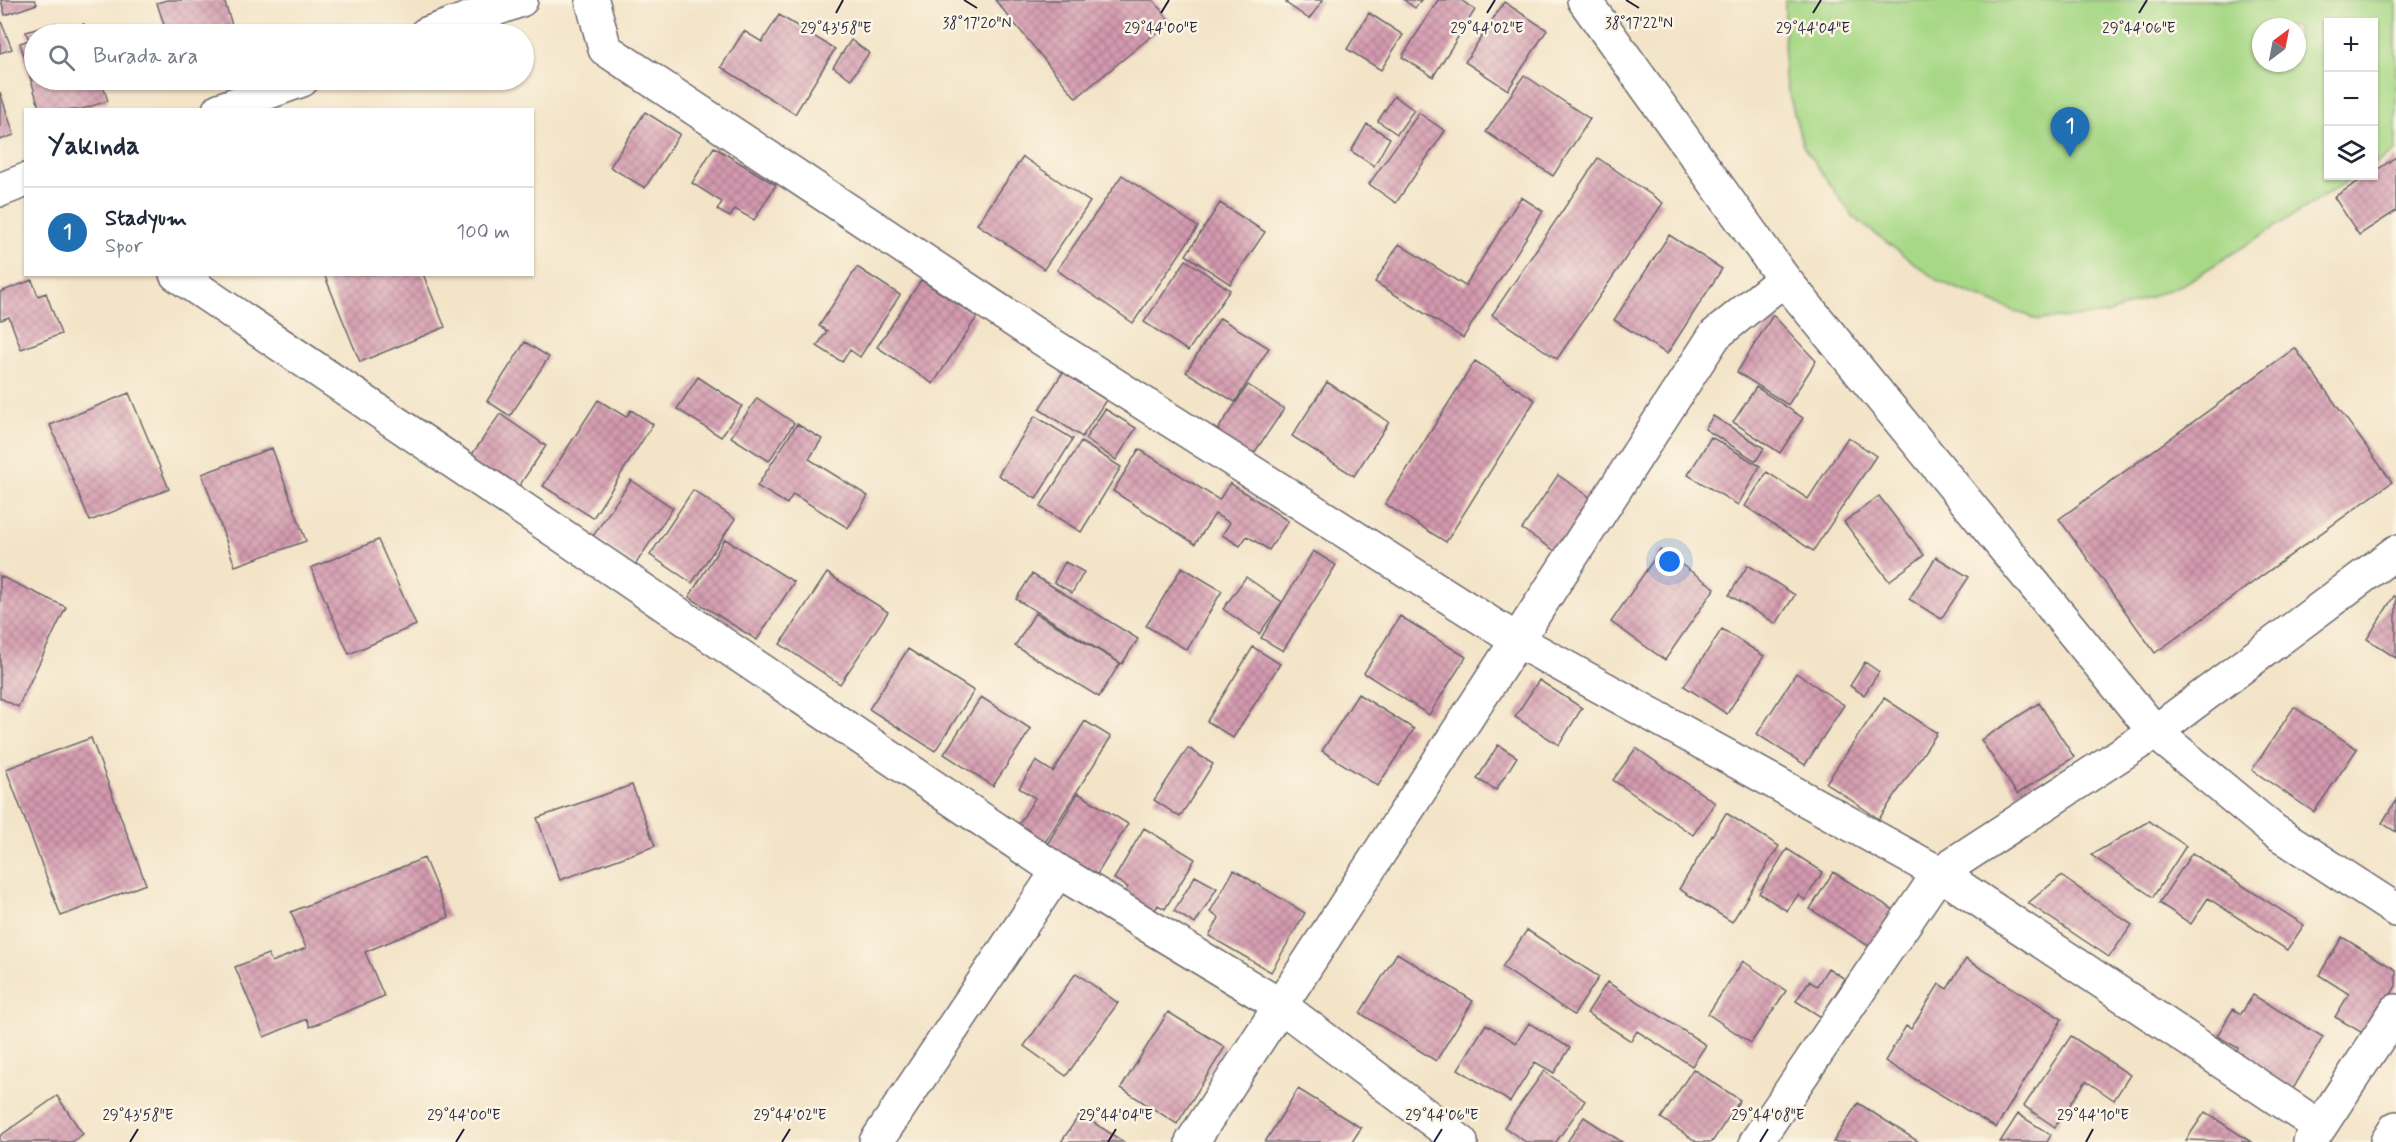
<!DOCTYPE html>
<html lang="tr">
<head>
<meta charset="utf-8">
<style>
	:root { --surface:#fff; --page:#f2f2f3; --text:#1f2937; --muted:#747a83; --line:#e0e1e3; --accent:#1f6fb2 }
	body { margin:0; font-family:Mynerve,sans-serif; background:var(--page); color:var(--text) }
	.controls { position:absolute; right:18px; top:18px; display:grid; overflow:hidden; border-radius:0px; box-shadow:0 2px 4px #0004 }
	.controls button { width:54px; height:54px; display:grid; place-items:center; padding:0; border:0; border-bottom:2px solid var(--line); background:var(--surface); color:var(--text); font:30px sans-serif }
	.compass { position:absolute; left:2252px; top:18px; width:54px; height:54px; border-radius:50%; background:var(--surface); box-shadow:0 2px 4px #0004; rotate:32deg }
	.you { position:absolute; left:1670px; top:562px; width:21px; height:21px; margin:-15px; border:4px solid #fff; border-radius:50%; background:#1a73e8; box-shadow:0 0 0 9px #1a73e833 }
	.badge { display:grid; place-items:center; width:39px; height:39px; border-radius:50%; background:var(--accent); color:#fff; font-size:20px; font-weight:700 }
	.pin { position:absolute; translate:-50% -50px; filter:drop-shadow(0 2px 3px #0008) }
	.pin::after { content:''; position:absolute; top:32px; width:21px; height:18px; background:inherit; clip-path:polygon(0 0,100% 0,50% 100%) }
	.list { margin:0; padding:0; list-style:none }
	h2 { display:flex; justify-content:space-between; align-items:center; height:78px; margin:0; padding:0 24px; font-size:26px }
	h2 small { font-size:20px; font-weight:400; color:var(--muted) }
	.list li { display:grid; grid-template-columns:39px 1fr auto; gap:18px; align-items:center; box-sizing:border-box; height:90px; padding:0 24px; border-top:2px solid var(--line) }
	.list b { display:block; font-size:22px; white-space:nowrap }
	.list p { margin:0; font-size:20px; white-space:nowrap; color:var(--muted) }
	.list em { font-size:20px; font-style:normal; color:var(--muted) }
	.icon { flex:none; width:33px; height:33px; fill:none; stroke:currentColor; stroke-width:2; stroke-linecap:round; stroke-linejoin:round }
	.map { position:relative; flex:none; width:2396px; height:1142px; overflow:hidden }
	.search { position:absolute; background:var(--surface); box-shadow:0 2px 4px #0004; left:24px; top:24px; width:510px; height:66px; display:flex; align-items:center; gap:15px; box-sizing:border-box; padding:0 21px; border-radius:33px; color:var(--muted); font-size:22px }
	.panel { position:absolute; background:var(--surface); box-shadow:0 2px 4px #0004; left:24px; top:108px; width:510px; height:168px; border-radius:0px }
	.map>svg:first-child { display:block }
	.garden { fill:#a7d886; stroke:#647d60; stroke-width:1.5; fill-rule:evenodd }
	.building { fill:url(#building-cross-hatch) }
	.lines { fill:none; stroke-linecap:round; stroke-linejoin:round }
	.minor-casing { stroke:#6b666c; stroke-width:36 }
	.major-casing { stroke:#6b666c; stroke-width:36 }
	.minor { stroke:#fff; stroke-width:33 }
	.major { stroke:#fff; stroke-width:33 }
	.ticks { fill:none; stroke:#22223b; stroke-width:2 }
	.ticks-label { font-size:15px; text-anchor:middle; fill:#22223b; stroke:#fcf5e5; stroke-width:5; stroke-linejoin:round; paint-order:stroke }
</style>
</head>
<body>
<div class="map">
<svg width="2396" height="1142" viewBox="0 0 2396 1142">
	<defs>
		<pattern id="building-cross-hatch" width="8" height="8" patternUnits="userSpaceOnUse" patternTransform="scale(1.5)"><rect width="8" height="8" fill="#d49aaf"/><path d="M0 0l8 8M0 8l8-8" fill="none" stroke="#ac7d90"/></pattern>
	</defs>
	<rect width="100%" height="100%" fill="#fcf5e5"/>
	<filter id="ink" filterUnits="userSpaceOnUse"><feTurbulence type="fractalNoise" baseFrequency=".0167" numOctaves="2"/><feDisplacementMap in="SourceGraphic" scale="12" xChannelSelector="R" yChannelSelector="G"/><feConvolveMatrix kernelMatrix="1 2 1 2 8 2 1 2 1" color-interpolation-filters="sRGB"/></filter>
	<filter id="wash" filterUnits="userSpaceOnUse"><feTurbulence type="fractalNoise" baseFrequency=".008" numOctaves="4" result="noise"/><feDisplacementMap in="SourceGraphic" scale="24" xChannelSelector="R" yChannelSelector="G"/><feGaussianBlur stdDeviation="1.35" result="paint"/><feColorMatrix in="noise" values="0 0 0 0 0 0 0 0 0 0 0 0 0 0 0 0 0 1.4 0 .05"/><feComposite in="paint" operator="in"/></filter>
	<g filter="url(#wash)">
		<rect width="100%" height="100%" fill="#f3e4c8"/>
		<!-- garden -->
		<path class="garden" d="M 1785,0 L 2396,0 L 2396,150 L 2374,165 L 2374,22 L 2328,22 L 2328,176 L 2356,176 L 2184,284 L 2107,314 L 2038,320 L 1938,281 L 1853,217 L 1803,146 L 1784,76 ZM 2261,27 L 2297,27 L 2297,63 L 2261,63 Z"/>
		<g id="blocks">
			<!-- building -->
			<path class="building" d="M 1,0 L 35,0 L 37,4 L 5,15 Z
				M 167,0 L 224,0 L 235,34 L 167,34 L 157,3 Z
				M 995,0 L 1153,0 L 1170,21 L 1076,98 Z
				M 1288,0 L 1323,0 L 1309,19 L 1286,3 Z
				M 1404,0 L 1421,0 L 1415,8 Z
				M 1438,0 L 1461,0 L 1475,10 L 1433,77 L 1402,57 Z
				M 1504,2 L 1547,30 L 1508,90 L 1465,62 Z
				M 1369,13 L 1403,35 L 1381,70 L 1347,49 Z
				M 779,15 L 835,49 L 795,114 L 721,67 L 744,31 L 762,42 Z
				M 0,19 L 12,49 L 0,53 Z
				M 56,23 L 59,32 L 84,24 L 87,34 L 34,34 L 34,80 L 101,80 L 108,101 L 79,110 L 40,110 L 20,43 L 29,40 L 26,32 Z
				M 851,40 L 869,53 L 851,79 L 833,67 Z
				M 1524,75 L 1590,119 L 1553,176 L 1486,132 Z
				M 0,92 L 14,135 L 0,140 Z
				M 1394,96 L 1414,110 L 1397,134 L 1378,121 Z
				M 645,112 L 680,134 L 645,188 L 610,167 Z
				M 1419,113 L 1445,131 L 1396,203 L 1369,184 Z
				M 1367,124 L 1390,138 L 1374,166 L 1351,151 Z
				M 714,147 L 776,185 L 754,220 L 735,209 L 730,217 L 717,210 L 722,202 L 692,183 Z
				M 1023,157 L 1090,202 L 1044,269 L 977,224 Z
				M 2396,157 L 2396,211 L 2359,235 L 2334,197 L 2367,176 L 2374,176 L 2374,172 Z
				M 1598,158 L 1663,203 L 1557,359 L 1492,315 Z
				M 1122,175 L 1198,227 L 1133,323 L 1057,270 Z
				M 1521,197 L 1543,211 L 1463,338 L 1375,282 L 1399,244 L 1465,286 Z
				M 1220,203 L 1265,232 L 1230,284 L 1186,255 Z
				M 1669,235 L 1722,269 L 1667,354 L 1614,320 Z
				M 1186,260 L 1230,290 L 1188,351 L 1144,322 Z
				M 857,267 L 900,295 L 860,357 L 850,350 L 842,362 L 817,346 L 827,331 L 819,326 Z
				M 324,274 L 423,274 L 445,327 L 360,362 Z
				M 32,280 L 38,296 L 46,293 L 61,334 L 21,349 L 9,317 L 1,320 L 0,318 L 0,292 Z
				M 921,280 L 977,317 L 933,384 L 877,347 Z
				M 1773,315 L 1816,361 L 1788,405 L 1737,372 Z
				M 1220,318 L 1269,348 L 1235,402 L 1186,372 Z
				M 525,342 L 549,357 L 510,416 L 487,401 Z
				M 2295,348 L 2392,482 L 2155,653 L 2059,519 Z
				M 1475,361 L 1535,400 L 1446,542 L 1385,504 Z
				M 1063,372 L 1106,400 L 1082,437 L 1039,409 Z
				M 698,377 L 742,406 L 721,437 L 677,409 Z
				M 1327,382 L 1389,422 L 1354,476 L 1292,436 Z
				M 1248,385 L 1284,409 L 1250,459 L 1214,435 Z
				M 1756,387 L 1803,418 L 1780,453 L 1733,422 Z
				M 129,393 L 169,489 L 90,521 L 50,425 Z
				M 757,398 L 794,423 L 769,461 L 731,437 Z
				M 598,400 L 626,417 L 631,410 L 653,424 L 593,518 L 543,486 Z
				M 1105,409 L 1136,428 L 1116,460 L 1085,439 Z
				M 500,414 L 546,446 L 515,492 L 468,460 Z
				M 1035,416 L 1073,439 L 1036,499 L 998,475 Z
				M 1713,416 L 1764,448 L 1756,461 L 1705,429 Z
				M 797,424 L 822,439 L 809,459 L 868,496 L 848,528 L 793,494 L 787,504 L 757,486 Z
				M 1711,437 L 1760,466 L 1738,505 L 1688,475 Z
				M 1848,437 L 1876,456 L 1813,551 L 1745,506 L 1767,472 L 1808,499 Z
				M 1081,442 L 1121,467 L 1081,532 L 1040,507 Z
				M 272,448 L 306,541 L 235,566 L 202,474 Z
				M 1139,449 L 1219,500 L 1230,483 L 1288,521 L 1269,550 L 1247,536 L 1240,546 L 1222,535 L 1230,523 L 1215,514 L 1195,544 L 1113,491 Z
				M 1558,475 L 1594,500 L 1558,553 L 1522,529 Z
				M 631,480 L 673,508 L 635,565 L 593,536 Z
				M 693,490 L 735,519 L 692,583 L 650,555 Z
				M 1879,496 L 1924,555 L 1889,581 L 1844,522 Z
				M 725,539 L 794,582 L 757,640 L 689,597 Z
				M 378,540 L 416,625 L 349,654 L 311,568 Z
				M 1660,550 L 1715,588 L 1665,660 L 1611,622 Z
				M 1313,551 L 1336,565 L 1283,651 L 1261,638 Z
				M 1936,557 L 1969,577 L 1941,619 L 1909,599 Z
				M 1065,562 L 1084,572 L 1072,593 L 1054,582 Z
				M 1748,565 L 1795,595 L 1776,624 L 1729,595 Z
				M 1182,567 L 1222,591 L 1187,650 L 1146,626 Z
				M 827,573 L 888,612 L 840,684 L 780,644 Z
				M 1032,574 L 1138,639 L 1122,664 L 1016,599 Z
				M 0,576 L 66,607 L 18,707 L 0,698 Z
				M 1246,577 L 1282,602 L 1259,634 L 1223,609 Z
				M 2394,596 L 2396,597 L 2396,658 L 2367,639 Z
				M 1035,613 L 1120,663 L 1099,697 L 1015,646 Z
				M 1400,616 L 1466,657 L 1429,715 L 1364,673 Z
				M 1722,629 L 1764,656 L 1727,714 L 1684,686 Z
				M 1253,647 L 1280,664 L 1233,738 L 1207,721 Z
				M 908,649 L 974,691 L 935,751 L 869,709 Z
				M 1865,662 L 1879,672 L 1864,695 L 1850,686 Z
				M 1796,673 L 1844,705 L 1805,765 L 1757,734 Z
				M 1539,680 L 1582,708 L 1559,745 L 1515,717 Z
				M 1358,694 L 1414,729 L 1378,786 L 1322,751 Z
				M 981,697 L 1031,729 L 993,786 L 944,754 Z
				M 1884,698 L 1937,733 L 1879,819 L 1826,783 Z
				M 2039,703 L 2074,757 L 2017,794 L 1981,740 Z
				M 2294,707 L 2357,749 L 2314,812 L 2252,770 Z
				M 1085,721 L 1111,737 L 1044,844 L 1017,827 L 1035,798 L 1019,788 L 1036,761 L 1053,772 Z
				M 91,738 L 146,884 L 61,916 L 6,769 Z
				M 1498,745 L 1517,757 L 1496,790 L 1477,779 Z
				M 1188,748 L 1213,764 L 1180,817 L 1154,800 Z
				M 1636,748 L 1715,803 L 1693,835 L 1613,780 Z
				M 632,785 L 655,846 L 560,880 L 537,818 Z
				M 1078,793 L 1128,824 L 1093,881 L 1043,851 Z
				M 2396,800 L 2396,832 L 2382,823 Z
				M 1726,813 L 1779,846 L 1732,922 L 1679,889 Z
				M 2149,821 L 2186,846 L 2153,897 L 2091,855 Z
				M 1144,828 L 1195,859 L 1165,909 L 1158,905 L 1151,917 L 1121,900 L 1128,887 L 1114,879 Z
				M 1787,849 L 1823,872 L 1805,900 L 1798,895 L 1787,911 L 1759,893 Z
				M 2192,853 L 2304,925 L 2287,950 L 2208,898 L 2191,924 L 2159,903 Z
				M 424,858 L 449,917 L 365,952 L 384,996 L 310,1027 L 307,1019 L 264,1037 L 235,967 L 268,954 L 272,962 L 306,948 L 291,912 Z
				M 1234,870 L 1305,913 L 1271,972 L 1209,936 L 1219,918 L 1210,912 Z
				M 1833,872 L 1894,910 L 1870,947 L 1810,909 Z
				M 1195,876 L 1217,888 L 1195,924 L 1174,911 Z
				M 2061,876 L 2132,925 L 2109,957 L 2028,903 Z
				M 1527,930 L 1599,977 L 1574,1015 L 1502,967 Z
				M 2342,937 L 2396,970 L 2396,986 L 2366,1035 L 2335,1017 L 2349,994 L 2319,975 Z
				M 1397,953 L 1473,1001 L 1436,1061 L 1360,1013 Z
				M 1966,959 L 2062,1019 L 1996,1128 L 1885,1061 L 1906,1026 L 1911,1029 L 1939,984 L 1947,989 Z
				M 1743,961 L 1786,991 L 1751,1043 L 1708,1014 Z
				M 1828,968 L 1845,979 L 1821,1017 L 1796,1001 L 1809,981 L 1817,986 Z
				M 1076,973 L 1118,1003 L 1066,1076 L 1024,1046 Z
				M 1607,982 L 1706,1045 L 1692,1066 L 1637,1031 L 1631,1041 L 1587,1013 Z
				M 2253,995 L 2323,1037 L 2293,1089 L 2233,1055 L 2238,1048 L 2217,1036 L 2233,1009 L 2241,1014 Z
				M 1168,1012 L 1225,1047 L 1177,1124 L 1121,1088 Z
				M 1529,1023 L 1570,1048 L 1554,1073 L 1535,1062 L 1510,1102 L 1458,1069 L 1486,1024 L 1516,1043 Z
				M 2071,1036 L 2130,1075 L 2114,1100 L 2086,1081 L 2055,1127 L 2024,1106 Z
				M 1693,1069 L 1740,1100 L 1712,1142 L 1697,1142 L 1661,1118 Z
				M 1544,1071 L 1585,1101 L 1556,1142 L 1526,1142 L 1504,1127 Z
				M 1298,1089 L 1361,1128 L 1352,1142 L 1265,1142 Z
				M 57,1096 L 83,1134 L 72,1142 L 0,1142 L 0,1136 Z
				M 1858,1103 L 1919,1142 L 1833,1142 Z
				M 2205,1112 L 2251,1142 L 2186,1140 Z
				M 1080,1114 L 1124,1142 L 1061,1142 Z
				M 2018,1114 L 2051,1135 L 2047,1142 L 2000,1142 Z
				M 1584,1117 L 1622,1142 L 1567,1142 Z"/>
		</g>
	</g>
	<g filter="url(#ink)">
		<use href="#blocks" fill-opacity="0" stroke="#6b666c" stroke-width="1.5"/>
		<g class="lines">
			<!-- minor casing -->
			<g class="minor-casing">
				<path id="minor" d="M 592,0 L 605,49 L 1033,333 L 1518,641 L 1939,873 L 2320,1127
					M 1584,0 L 1784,279 L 2155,732 L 2273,830 L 2396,910
					M 176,274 L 1058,871 L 1281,1006 L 1461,1142
					M 876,1142 L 1058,871
					M 1192,1142 L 1715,335 L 1784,279
					M 1756,1142 L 1939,873 L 2155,732 L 2396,552
					M 2310,1142 L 2396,1011
					M 2387,1142 L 2396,1128"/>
			</g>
			<!-- major casing -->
			<g class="major-casing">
				<path id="major" d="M 426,34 L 521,0
					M 219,110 L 302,80
					M 0,190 L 26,180"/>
			</g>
			<!-- minor -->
			<use href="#minor" class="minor"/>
			<!-- major -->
			<use href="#major" class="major"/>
		</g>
	</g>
	<!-- ticks -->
	<path class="ticks" d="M 964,0 L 977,8M 1626,0 L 1639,8M 836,13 L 843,0M 1161,13 L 1169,0M 1487,13 L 1495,0M 1813,13 L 1821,0M 2139,13 L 2147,0M 130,1142 L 138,1129M 456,1142 L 464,1129M 782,1142 L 790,1129M 1108,1142 L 1116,1129M 1434,1142 L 1442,1129M 1760,1142 L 1768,1129M 2086,1142 L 2093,1129"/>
	<g class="ticks-label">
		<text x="977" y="28">38°17'20"N</text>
		<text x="1639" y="28">38°17'22"N</text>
		<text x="836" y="33">29°43'58"E</text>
		<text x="1161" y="33">29°44'00"E</text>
		<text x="1487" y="33">29°44'02"E</text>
		<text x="1813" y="33">29°44'04"E</text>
		<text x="2139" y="33">29°44'06"E</text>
		<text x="138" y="1120">29°43'58"E</text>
		<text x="464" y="1120">29°44'00"E</text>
		<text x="790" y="1120">29°44'02"E</text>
		<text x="1116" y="1120">29°44'04"E</text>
		<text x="1442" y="1120">29°44'06"E</text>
		<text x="1768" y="1120">29°44'08"E</text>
		<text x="2093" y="1120">29°44'10"E</text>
	</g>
</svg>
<div class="controls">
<button>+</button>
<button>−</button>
<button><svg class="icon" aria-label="layers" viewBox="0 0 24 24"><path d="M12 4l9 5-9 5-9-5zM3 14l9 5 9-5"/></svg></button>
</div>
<svg class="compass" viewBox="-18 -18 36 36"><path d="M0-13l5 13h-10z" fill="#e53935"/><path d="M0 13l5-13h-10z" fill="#747a83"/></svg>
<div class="you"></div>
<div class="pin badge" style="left:2070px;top:157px">1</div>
<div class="search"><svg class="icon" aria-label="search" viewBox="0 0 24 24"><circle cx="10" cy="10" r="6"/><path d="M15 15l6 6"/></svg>Burada ara</div>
<section class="panel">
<h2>Yakında<small></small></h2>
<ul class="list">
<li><span class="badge">1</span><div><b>Stadyum</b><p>Spor</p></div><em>100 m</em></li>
</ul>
</section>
</div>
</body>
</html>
